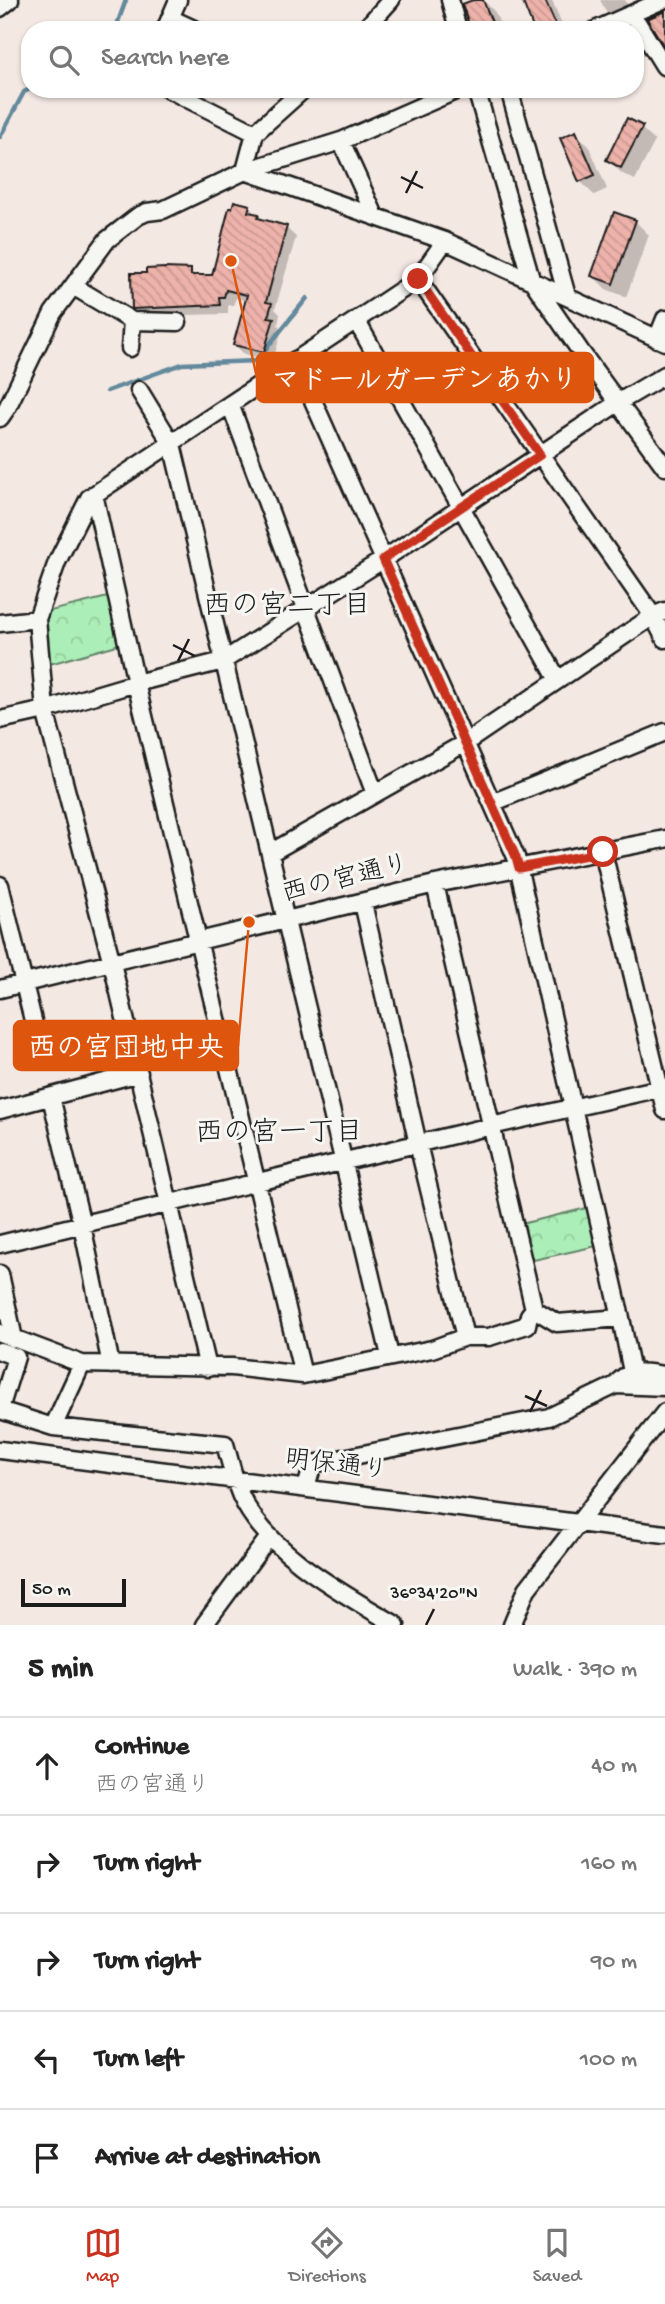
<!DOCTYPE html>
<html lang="en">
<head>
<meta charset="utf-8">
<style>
	:root { --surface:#fff; --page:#f2f2f2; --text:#222; --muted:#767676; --line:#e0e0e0; --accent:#c8321e }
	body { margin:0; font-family:"Gochi Hand","Klee One",sans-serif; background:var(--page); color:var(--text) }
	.scale { position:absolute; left:21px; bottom:18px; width:105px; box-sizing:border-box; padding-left:7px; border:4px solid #1c1c1c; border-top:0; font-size:19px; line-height:24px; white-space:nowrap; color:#1c1c1c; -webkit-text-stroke:5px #f6f6f2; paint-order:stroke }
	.stop { position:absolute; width:21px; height:21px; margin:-16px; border:5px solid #c8321e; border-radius:50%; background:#fff }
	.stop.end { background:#c8321e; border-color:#fff; box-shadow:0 2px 7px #0008 }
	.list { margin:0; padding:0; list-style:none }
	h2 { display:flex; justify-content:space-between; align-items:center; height:91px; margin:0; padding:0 28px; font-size:30px }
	h2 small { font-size:23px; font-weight:400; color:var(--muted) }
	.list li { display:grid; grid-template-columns:46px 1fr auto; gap:21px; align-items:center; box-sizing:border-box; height:98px; padding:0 28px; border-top:2px solid var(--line) }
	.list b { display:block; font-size:26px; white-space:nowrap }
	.list p { margin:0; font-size:23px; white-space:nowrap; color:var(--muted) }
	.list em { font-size:23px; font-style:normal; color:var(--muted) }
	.icon { flex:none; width:38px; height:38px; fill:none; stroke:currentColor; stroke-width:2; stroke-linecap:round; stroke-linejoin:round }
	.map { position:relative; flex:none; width:665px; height:1625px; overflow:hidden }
	.search { position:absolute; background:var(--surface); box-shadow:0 2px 5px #0004; left:21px; right:21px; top:21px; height:77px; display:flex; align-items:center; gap:18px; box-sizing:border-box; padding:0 24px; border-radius:28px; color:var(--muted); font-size:26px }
	.sheet { height:581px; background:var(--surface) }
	nav { display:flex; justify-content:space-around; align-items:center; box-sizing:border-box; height:98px; border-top:2px solid var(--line); background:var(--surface); font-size:19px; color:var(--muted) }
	nav a { display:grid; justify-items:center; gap:4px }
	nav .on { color:var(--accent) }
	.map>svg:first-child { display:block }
	.park { fill:url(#park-crowns); stroke:#64856a; stroke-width:2 }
	.shadow { fill:#0003 }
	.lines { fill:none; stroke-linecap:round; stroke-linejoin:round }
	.stream { stroke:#62899c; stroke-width:4.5 }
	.building { fill:url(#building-back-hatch); stroke:#1c1c1c; stroke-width:2 }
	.minor-casing { stroke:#1c1c1c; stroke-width:21 }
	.minor { stroke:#f6f6f2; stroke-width:16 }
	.route { stroke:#c8321e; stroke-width:9 }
	.ticks { fill:none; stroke:#1c1c1c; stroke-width:2.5 }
	.labels { text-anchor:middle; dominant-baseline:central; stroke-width:6; stroke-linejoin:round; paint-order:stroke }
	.street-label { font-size:26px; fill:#1c1c1c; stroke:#f6f6f2 }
	.neighbourhood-label { font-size:28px; fill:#1c1c1c; stroke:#f6f6f2 }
	.ticks-label { font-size:18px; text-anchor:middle; fill:#1c1c1c; stroke:#f6f6f2; stroke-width:6; stroke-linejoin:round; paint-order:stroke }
	.leader { fill:none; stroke:#de560d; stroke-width:2.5 }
	.callout-dot { fill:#de560d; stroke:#f6f6f2; stroke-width:2.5 }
	.callout { fill:#de560d; stroke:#de560d; stroke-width:2.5 }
	.callout-label { font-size:28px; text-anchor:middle; font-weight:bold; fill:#fff }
</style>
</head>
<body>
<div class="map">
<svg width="665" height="1625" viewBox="0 0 665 1625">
	<defs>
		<pattern id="park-crowns" width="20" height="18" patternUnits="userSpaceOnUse" patternTransform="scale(1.75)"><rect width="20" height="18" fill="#aceeb7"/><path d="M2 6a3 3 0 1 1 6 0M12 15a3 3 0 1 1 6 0" fill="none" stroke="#93cc9d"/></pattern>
		<pattern id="building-back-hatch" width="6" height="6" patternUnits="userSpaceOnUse" patternTransform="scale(1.75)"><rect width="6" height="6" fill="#edb2a9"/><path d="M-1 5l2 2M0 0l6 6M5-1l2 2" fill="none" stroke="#cb9891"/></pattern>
	</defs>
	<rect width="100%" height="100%" fill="#f4e8e3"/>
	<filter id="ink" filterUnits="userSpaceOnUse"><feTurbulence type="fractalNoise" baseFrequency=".0143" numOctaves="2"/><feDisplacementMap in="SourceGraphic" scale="14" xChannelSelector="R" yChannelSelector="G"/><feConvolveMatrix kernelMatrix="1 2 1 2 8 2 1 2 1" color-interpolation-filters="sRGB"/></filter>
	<g filter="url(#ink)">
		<!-- park -->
		<path class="park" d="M 112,596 L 124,643 L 50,664 L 42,623 L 46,612 Z
			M 591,1207 L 601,1245 L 529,1261 L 521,1224 Z"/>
		<!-- shadow -->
		<path class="shadow" d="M 477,0 L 483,0 L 495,12 L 502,30 L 474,30 Z
			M 523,0 L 552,0 L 564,30 L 535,30 Z
			M 600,0 L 625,0 L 636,20 L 620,26 L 607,13 Z
			M 641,128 L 655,141 L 635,180 L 621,173 L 608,159 Z
			M 575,133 L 589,146 L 607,189 L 594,195 L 580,181 Z
			M 249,207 L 263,221 L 286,228 L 296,237 L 275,309 L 280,314 L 278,325 L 282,329 L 273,361 L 244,354 L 235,345 L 247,301 L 236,298 L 233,305 L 228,305 L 228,314 L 181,315 L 181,317 L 143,317 L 133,308 L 190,271 L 196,277 L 213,277 Z
			M 635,221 L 649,235 L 626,297 L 606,289 L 593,276 Z"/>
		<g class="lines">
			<!-- stream -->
			<path class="stream" d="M 115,30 L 126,0
				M 0,137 L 24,92 L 30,89
				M 107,391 L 182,364 L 256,361 L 307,298"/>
		</g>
		<!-- building -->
		<path class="building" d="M 473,0 L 483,0 L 495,30 L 471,30 L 462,4 Z
			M 522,0 L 545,0 L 558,30 L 534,30 Z
			M 665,11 L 665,48 L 647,19 Z
			M 627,118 L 643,126 L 621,168 L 606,160 Z
			M 576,131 L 595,175 L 579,182 L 560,138 Z
			M 234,201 L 250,205 L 248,212 L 259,214 L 258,218 L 287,226 L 266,302 L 272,303 L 268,317 L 274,318 L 264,352 L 233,345 L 247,295 L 226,290 L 224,297 L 219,297 L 220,305 L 132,309 L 131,273 L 146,273 L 146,269 L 165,268 L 191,269 L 191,275 L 212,275 L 229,208 L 232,208 Z
			M 614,212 L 636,220 L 613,284 L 591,276 Z"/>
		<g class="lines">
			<!-- minor casing -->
			<g class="minor-casing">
				<path id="minor" d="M 450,0 L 458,30
					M 0,8 L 10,0
					M 632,14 L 664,66
					M 170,18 L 196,30
					M 165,30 L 178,0
					M 364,30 L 391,0
					M 595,30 L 663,0
					M 168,89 L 255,133
					M 476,89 L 531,279 L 581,352 L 665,467
					M 509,89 L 567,296
					M 341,141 L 375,216
					M 245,171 L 341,141 L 460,89
					M 245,171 L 255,133 L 304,89
					M 445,241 L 418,279 L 89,498 L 57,562 L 37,619 L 45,710 L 136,683 L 223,661 L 384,559 L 619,402 L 665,375
					M 418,279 L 653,616 L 665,639
					M 73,286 L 132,321 L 178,322
					M 356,320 L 558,680
					M 657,339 L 665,319
					M 130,348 L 132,321
					M 295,360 L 516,857 L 621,1318
					M 139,390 L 172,444 L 390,1356
					M 230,404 L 375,794
					M 0,418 L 7,408 L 53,313 L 107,240 L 138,216 L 147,212 L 163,210 L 245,171 L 445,241 L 665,342
					M 94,494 L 136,683 L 303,1375
					M 0,623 L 37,619
					M 0,720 L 45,710 L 112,963 L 208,1368
					M 492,803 L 665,732
					M 603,852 L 665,1110
					M 270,853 L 465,743 L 653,616 L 665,611
					M 435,884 L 534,1309
					M 0,885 L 37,1037
					M 363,903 L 418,1144 L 465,1337
					M 0,989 L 435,884 L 665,839
					M 51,1097 L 82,1225 L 111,1365
					M 0,1110 L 139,1073
					M 0,1244 L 491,1126 L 665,1087
					M 0,1274 L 14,1339
					M 0,1333 L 82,1364 L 232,1367 L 303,1375 L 432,1349 L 465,1337 L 489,1337 L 527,1325 L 529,1315 L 534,1309 L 557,1323 L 621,1318 L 632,1372
					M 0,1351 L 16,1357 L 0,1409
					M 616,1385 L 665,1387
					M 0,1410 L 53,1427 L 225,1444 C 230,1461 234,1480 241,1496 C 267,1553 344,1594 396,1625
					M 53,1427 L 82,1364
					M 0,1450 L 665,1534
					M 306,1488 L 313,1464 L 549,1417 L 616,1385 C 628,1367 646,1373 665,1375
					M 204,1625 L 269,1537
					M 512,1625 L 527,1589 L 665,1412"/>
			</g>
			<!-- minor -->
			<use href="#minor" class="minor"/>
		</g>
	</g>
	<g class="lines" filter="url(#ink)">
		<!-- route -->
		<path class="route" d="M 418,279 L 540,455 L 383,559 L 516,857 L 519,868 L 603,852"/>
	</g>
	<!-- ticks -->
	<path class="ticks" d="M 401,177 L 423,188M 406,193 L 417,171M 173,645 L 195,656M 178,661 L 189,639M 525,1396 L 547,1406M 530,1412 L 541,1390M 426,1625 L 434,1609"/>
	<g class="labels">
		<!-- street labels -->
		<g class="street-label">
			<text transform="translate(346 881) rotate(-14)">西の宮通り</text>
			<text transform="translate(336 1467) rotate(7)">明保通り</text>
		</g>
		<!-- neighbourhood labels -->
		<g class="neighbourhood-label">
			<text x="287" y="607">西の宮二丁目</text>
			<text x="279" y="1134">西の宮一丁目</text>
		</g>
	</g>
	<g class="ticks-label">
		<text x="434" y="1598">36°34'20"N</text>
	</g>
	<!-- callouts -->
	<path class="leader" d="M231 261L257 378M249 922L238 1046"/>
	<g class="callout-dot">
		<circle cx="231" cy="261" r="7"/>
		<circle cx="249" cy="922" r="7"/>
	</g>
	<g class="callout">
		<rect x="257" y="353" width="336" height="49" rx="7"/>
		<rect x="14" y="1021" width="224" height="49" rx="7"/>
	</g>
	<g class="callout-label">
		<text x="425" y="388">マドールガーデンあかり</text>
		<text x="126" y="1056">西の宮団地中央</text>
	</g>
</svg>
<div class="scale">50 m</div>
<div class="stop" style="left:603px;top:852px"></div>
<div class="stop end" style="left:418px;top:279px"></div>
<div class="search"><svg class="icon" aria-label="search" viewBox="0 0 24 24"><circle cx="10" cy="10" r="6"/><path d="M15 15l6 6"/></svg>Search here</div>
</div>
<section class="sheet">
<h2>5 min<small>Walk · 390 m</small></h2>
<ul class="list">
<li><svg class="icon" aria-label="ahead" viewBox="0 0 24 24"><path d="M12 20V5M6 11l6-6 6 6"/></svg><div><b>Continue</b><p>西の宮通り</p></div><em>40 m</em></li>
<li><svg class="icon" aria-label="right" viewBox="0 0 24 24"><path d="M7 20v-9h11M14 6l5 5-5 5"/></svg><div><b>Turn right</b></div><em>160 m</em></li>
<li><svg class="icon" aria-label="right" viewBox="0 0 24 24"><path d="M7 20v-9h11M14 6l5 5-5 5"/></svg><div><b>Turn right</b></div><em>90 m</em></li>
<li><svg class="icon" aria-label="left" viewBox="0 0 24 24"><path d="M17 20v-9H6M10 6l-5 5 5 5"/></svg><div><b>Turn left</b></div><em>100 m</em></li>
<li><svg class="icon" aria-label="arrive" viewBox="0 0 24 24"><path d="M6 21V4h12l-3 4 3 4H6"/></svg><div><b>Arrive at destination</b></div></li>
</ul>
</section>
<nav>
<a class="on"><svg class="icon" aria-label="map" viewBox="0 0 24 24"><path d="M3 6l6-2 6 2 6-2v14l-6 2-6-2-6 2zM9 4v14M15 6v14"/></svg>Map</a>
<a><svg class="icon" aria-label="directions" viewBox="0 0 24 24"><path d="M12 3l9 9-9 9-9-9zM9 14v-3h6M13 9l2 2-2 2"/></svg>Directions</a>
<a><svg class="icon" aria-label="saved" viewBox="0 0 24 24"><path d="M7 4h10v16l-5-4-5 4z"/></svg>Saved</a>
</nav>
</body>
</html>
